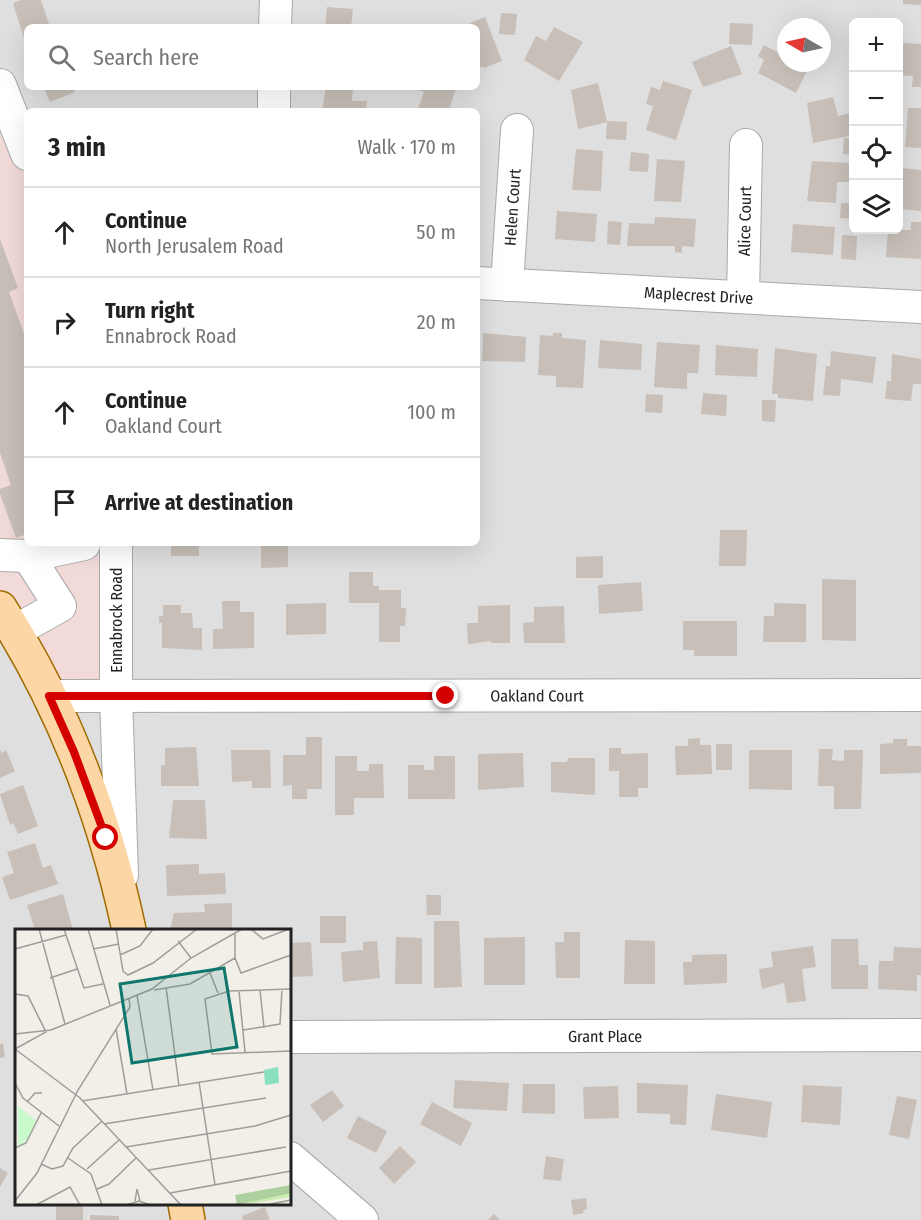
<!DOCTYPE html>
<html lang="en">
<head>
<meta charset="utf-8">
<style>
	:root { --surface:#fff; --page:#f6f6f6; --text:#222; --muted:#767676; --line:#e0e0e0 }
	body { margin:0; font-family:"Fira Sans Condensed",sans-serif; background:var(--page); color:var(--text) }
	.controls { position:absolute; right:18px; top:18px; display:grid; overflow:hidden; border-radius:9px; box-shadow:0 6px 24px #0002 }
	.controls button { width:54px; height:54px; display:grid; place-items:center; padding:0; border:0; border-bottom:2px solid var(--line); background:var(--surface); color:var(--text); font:30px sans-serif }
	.compass { position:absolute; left:777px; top:18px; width:54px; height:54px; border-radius:50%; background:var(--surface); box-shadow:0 6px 24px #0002; rotate:279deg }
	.stop { position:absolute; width:18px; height:18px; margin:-14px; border:4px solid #d40000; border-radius:50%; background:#fff }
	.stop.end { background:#d40000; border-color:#fff; box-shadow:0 2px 6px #0008 }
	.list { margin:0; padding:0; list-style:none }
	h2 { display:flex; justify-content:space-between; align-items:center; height:78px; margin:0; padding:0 24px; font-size:26px }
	h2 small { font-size:20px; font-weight:400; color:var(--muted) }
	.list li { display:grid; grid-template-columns:39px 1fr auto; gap:18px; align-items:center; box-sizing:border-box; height:90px; padding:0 24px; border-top:2px solid var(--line) }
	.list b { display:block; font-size:22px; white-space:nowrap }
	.list p { margin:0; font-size:20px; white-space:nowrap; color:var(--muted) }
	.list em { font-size:20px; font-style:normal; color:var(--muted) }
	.icon { flex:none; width:33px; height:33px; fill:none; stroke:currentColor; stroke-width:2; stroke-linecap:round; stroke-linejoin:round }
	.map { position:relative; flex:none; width:921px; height:1220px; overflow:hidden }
	.search { position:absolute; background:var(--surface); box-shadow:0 6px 24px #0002; left:24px; top:24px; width:456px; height:66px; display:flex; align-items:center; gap:15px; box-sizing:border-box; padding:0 21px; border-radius:9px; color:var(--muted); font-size:22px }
	.panel { position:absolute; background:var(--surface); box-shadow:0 6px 24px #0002; left:24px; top:108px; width:456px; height:438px; border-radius:9px }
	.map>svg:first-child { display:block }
	.residential { fill:#e0dfdf; fill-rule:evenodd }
	.commercial { fill:#f2dad9 }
	.building { fill:#c7bfb8 }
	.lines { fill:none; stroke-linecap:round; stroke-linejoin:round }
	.minor-casing { stroke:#a9a9a9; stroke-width:34 }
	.major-casing { stroke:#a06b00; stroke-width:36 }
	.minor { stroke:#fff; stroke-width:32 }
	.major { stroke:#fcd6a4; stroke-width:33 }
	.route { stroke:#d40000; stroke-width:8 }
	.labels { text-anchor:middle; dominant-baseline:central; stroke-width:4.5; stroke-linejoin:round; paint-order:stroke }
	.street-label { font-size:16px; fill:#222; stroke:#fff }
	.inset-road { fill:none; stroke:#9f9d99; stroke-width:1.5 }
	.view { fill:#0f766e; fill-opacity:0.15; stroke:#0f766e; stroke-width:3 }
	.inset-edge { fill:none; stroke:#222; stroke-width:3 }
</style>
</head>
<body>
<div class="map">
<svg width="921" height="1220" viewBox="0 0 921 1220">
	<rect width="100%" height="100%" fill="#f2efe9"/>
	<!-- residential -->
	<path class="residential" d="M 0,0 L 921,0 L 921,1220 L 0,1220 ZM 854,22 L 898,22 L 898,230 L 854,230 ZM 27,27 L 477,27 L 477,87 L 27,87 ZM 786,27 L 822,27 L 822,63 L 786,63 ZM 27,111 L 477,111 L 477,543 L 27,543 ZM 16,930 L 290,930 L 290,1204 L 16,1204 Z"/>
	<!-- commercial -->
	<path class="commercial" d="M 0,102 L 27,177 L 27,543 L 110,543 L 110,690 L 55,690 L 0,593 Z"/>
	<!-- building -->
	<path class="building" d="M 21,0 L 41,0 L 50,27 L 27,27 L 27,48 L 13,3 Z
		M 903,0 L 921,0 L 921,5 L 903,4 Z
		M 327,7 L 353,9 L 351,27 L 325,27 Z
		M 501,13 L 517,14 L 515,35 L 499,34 Z
		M 485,17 L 502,61 L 484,68 L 483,66 L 477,68 L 477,27 L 461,27 Z
		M 730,23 L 753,24 L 752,45 L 729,44 Z
		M 554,27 L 583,42 L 559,81 L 524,60 L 536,36 L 546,41 Z
		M 901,43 L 921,44 L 921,87 L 912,87 L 913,76 L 898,75 Z
		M 764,45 L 786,57 L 786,63 L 811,63 L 796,93 L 758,73 L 764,60 L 758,56 Z
		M 731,46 L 742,74 L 703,87 L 692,62 Z
		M 663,81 L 692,90 L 676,140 L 646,130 L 653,106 L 646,104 L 651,87 L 660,90 Z
		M 598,83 L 607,122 L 578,129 L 571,90 Z
		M 43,87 L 73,87 L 75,92 L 50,102 Z
		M 326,87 L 353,87 L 352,101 L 367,101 L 366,111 L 322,111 Z
		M 410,87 L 453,87 L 456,88 L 449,110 L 417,111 L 424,92 Z
		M 833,97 L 838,116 L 850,113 L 854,135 L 813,143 L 807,103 Z
		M 908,108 L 921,108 L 921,148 L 905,147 Z
		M 607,121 L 627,122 L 626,140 L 606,139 Z
		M 844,138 L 854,139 L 854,155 L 843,154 Z
		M 576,149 L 603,151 L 601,191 L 572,190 Z
		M 631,152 L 649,154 L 648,172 L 629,171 Z
		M 657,159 L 685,161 L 681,202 L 654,201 Z
		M 812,161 L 850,163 L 849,182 L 837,182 L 836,203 L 807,201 Z
		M 902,168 L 921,170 L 921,211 L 900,209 Z
		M 841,203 L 854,203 L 854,219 L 840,218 Z
		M 557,211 L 597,214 L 595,242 L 555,239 Z
		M 655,217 L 696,219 L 694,247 L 682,246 L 682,253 L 675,252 L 675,246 L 627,246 L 629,223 L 654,224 Z
		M 608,221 L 622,222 L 620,245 L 607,244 Z
		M 911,222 L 921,222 L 921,259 L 886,257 L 888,230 L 911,230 Z
		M 793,224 L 835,227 L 833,255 L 791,252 Z
		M 842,235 L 857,236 L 856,260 L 841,259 Z
		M 0,239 L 18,288 L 9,292 L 27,342 L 27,534 L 16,538 L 0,494 L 0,489 L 11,485 L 0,453 Z
		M 483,333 L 526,337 L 525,362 L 482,361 Z
		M 553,333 L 562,333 L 562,338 L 586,340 L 583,388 L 556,387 L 556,376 L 538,375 L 540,335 L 553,336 Z
		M 600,340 L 642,344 L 641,370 L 598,368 Z
		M 657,342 L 700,345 L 698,373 L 687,373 L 687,389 L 654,387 Z
		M 716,345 L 758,349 L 757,377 L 715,375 Z
		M 775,348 L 817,354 L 813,401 L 778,398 L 778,394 L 772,394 Z
		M 831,351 L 876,357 L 873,383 L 841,379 L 840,396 L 823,395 L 826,366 L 830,366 Z
		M 892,354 L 921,359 L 921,384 L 913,384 L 911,401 L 885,399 L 887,381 L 891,381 Z
		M 703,393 L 727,395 L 726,416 L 701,414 Z
		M 646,394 L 663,395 L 662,413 L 645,412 Z
		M 762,400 L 776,400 L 775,422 L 762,421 Z
		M 720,530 L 747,530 L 746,566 L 719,566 Z
		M 171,543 L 199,543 L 199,556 L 171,556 Z
		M 261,543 L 288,543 L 288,567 L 261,568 Z
		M 603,556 L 603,578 L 576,578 L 576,557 Z
		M 349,572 L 373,572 L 373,586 L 379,586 L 379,590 L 401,590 L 401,608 L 406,608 L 405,626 L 400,626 L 400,642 L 379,642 L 379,603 L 349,603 Z
		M 822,579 L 856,580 L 856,641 L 822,640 Z
		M 641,582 L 643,611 L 599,614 L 598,585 Z
		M 222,601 L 240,601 L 240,612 L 254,612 L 254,648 L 213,649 L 213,629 L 223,629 Z
		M 326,603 L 326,634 L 286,635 L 286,604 Z
		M 774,603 L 806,604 L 806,642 L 763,642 L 764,616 L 774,616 Z
		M 163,605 L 181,605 L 181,613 L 192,613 L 193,628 L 202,628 L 202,650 L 162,648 L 162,623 L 159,623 L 159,616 L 163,616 Z
		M 510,605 L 510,643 L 491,643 L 491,641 L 468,644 L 467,623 L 478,623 L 478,606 Z
		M 564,606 L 565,643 L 524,643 L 523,623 L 534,622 L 534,607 Z
		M 683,621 L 737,621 L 737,656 L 694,656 L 694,650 L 683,650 Z
		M 306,737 L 322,737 L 322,789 L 307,789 L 307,799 L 292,799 L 292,785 L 283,786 L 283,755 L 306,755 Z
		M 700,738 L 700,745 L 711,745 L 712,774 L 676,775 L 675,746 L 688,746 L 688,739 Z
		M 893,739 L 907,739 L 907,746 L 921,746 L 921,773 L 880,774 L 880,744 L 893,743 Z
		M 716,744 L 732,744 L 732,770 L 716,770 Z
		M 196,747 L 199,786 L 161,786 L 161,765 L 165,765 L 165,748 Z
		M 609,748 L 621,748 L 621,754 L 648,753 L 648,788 L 638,788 L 638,797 L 619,797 L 619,771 L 609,771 Z
		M 0,749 L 2,753 L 6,750 L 15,771 L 0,778 Z
		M 819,749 L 833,749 L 832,760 L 844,761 L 844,750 L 863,750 L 861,809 L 834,809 L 834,786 L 818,786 Z
		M 231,750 L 270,750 L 271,788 L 252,788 L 252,781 L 232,782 Z
		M 749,750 L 792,750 L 792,790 L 749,789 Z
		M 523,753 L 524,787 L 478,790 L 478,754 Z
		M 335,756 L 357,756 L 357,771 L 369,771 L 369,764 L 383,764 L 384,798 L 354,798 L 354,815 L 335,815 Z
		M 434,756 L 455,756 L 455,799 L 408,799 L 408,765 L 424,765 L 424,770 L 434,770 Z
		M 568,758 L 595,758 L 595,795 L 551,792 L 551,762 L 567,762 Z
		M 23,785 L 38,826 L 18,834 L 13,823 L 10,825 L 0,794 Z
		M 173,800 L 205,800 L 207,839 L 169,838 Z
		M 35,843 L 43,868 L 51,865 L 58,884 L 10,900 L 2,877 L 14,873 L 7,852 Z
		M 199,864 L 199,874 L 225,873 L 226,894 L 167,896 L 166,865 Z
		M 63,894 L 73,930 L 35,930 L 27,905 Z
		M 426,895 L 441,895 L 441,915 L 427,915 Z
		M 232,903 L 232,930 L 170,930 L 174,913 L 205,912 L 204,904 Z
		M 320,916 L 346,916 L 346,943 L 320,943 Z
		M 434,921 L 459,921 L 462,987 L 434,988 Z
		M 564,932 L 580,932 L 580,978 L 556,978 L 555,942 L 564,942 Z
		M 396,937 L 422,938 L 422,984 L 395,984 Z
		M 525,937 L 525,985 L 484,985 L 484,938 Z
		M 831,939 L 858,939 L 859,965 L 868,965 L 868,989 L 831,989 Z
		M 625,940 L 655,941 L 655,984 L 624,984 Z
		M 377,941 L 380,978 L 343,982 L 341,952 L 363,950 L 363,942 Z
		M 311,942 L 313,976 L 290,977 L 290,943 Z
		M 813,946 L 816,967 L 802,969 L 806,1001 L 787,1003 L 784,983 L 762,989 L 759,969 L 773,967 L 771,952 Z
		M 894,947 L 921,948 L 921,975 L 917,975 L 917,991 L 878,989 L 879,961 L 893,961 Z
		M 727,954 L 727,983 L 684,985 L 683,962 L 692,962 L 692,955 Z
		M 3,1043 L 5,1057 L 0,1058 L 0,1044 Z
		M 455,1080 L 509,1083 L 507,1111 L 453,1108 Z
		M 637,1083 L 688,1085 L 686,1125 L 670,1124 L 670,1114 L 637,1113 Z
		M 523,1084 L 555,1084 L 555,1114 L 522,1113 Z
		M 803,1085 L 842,1087 L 840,1125 L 801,1122 Z
		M 618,1086 L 619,1118 L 584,1119 L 583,1087 Z
		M 332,1090 L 344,1106 L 323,1122 L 310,1105 Z
		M 716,1094 L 772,1102 L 767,1138 L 711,1130 Z
		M 897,1096 L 917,1100 L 909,1139 L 889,1135 Z
		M 432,1102 L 472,1123 L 461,1146 L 420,1124 Z
		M 358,1116 L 387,1131 L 376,1153 L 347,1138 Z
		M 400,1146 L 416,1162 L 394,1184 L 379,1168 Z
		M 546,1156 L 564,1159 L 561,1181 L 543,1179 Z
		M 0,1168 L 8,1173 L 0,1187 Z
		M 586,1198 L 587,1209 L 583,1210 L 584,1213 L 573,1215 L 571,1200 Z
		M 56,1205 L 83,1205 L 83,1220 L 56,1220 Z
		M 265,1207 L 270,1220 L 243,1220 L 242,1216 Z
		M 494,1214 L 500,1220 L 488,1220 Z
		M 90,1215 L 119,1216 L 119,1220 L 90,1220 Z"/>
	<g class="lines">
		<!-- minor casing -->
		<g class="minor-casing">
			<g id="minor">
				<path d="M 275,27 L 276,0"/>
				<path d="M 0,85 L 27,154"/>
				<path d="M 274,111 L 274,87"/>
				<path id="s1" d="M 477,283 L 921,307"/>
				<path id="s2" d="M 507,285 L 517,130"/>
				<path id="s3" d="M 743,297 L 746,145"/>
				<path d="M 116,543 L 116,696 L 122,875"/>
				<path d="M 0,555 L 28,556 L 84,544"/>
				<path d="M 15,631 L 60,606 L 28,556"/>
				<path id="s4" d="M 49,696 L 921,695"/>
				<path id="s5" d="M 290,1037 L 921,1035"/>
				<path d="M 290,1158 L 362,1220"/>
			</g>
		</g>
		<!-- major casing -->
		<g class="major-casing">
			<path id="major" d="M 0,608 C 63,706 105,817 129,930
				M 185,1204 L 188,1220"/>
		</g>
		<!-- minor -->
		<use href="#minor" class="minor"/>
		<!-- major -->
		<use href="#major" class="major"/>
	</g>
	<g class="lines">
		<!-- route -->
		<path class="route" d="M 106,838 L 74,752 L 49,696 L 446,696"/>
	</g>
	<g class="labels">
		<!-- street labels -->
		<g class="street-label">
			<text stroke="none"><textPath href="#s2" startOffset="78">Helen Court</textPath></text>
			<text stroke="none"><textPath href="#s3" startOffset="76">Alice Court</textPath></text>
			<text stroke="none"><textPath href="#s1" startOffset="222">Maplecrest Drive</textPath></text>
			<text transform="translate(116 620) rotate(-90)">Ennabrock Road</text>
			<text stroke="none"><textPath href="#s4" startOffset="488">Oakland Court</textPath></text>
			<text stroke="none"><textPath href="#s5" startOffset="315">Grant Place</textPath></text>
		</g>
	</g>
	<!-- overview -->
	<g transform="translate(15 929)">
		<rect width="276" height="276" fill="#f2efe9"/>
		<path d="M 264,264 L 276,264 L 276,268 L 227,276 Z" fill="#cdebb0"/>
		<path d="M 276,256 L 276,264 L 222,276 L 220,266 Z" fill="#add19e"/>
		<path d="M 3,177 L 21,192 L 14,209 L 3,218 Z" fill="#c8facc"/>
		<path d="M 263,138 L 264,154 L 250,156 L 249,141 Z" fill="#88e0be"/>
		<path class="inset-road" d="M 24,0 L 50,95M 49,0 L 69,59 L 88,55M 73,0 L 95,76M 101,0 L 108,42 L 113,46 L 138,34 L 182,0M 236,0 L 248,10 L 274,0M 163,12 L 176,29M 0,20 L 51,6M 78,20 L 104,15M 105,26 L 125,17 L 138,0M 220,29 L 226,44 L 276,26M 195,44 L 203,64M 35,49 L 62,40M 151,58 L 164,157M 276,60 L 214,62 L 190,70 L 197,125 L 276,122M 139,61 L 175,55 L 220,29 L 220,4M 245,61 L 249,99M 224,62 L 230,123M 0,65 L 13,67 L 31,103 L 0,120M 122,66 L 138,161M 101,100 L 112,165M 228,101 L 265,95 L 267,60M 0,105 L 36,101 L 137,60 L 176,29 L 227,0M 0,120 L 65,169 L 166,276M 184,153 L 200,256M 0,154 L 8,169 L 44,197M 67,172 L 249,143M 12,173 L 20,164 L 27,164M 89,195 L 251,169M 111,218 L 240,197 L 276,186M 0,219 L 11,214 L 26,184M 53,229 L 76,245 L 87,276M 26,235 L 37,240 L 48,237 L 58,219 L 87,192M 72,240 L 104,211M 134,241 L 271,218M 82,260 L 94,255 L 121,229M 155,264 L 276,242M 0,272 L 22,244 L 63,161 L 115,78 L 114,69M 120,272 L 122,260 L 125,272M 21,276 L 55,258 L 65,276M 111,276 L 124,272 L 136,276M 251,276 L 276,271"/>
		<path class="view" d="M 209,39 L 222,118 L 117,134 L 105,55 Z"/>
		<rect width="276" height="276" class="inset-edge"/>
	</g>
</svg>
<div class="controls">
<button>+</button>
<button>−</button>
<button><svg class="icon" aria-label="locate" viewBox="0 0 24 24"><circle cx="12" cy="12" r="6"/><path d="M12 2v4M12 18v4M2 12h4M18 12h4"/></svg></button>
<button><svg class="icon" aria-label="layers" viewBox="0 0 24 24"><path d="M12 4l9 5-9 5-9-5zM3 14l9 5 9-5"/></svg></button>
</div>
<svg class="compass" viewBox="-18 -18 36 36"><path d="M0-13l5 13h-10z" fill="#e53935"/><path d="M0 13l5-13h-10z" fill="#767676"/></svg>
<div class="stop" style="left:106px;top:838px"></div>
<div class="stop end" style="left:446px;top:696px"></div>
<div class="search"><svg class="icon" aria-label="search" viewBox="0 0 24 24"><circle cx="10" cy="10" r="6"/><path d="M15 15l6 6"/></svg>Search here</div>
<section class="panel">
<h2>3 min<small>Walk · 170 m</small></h2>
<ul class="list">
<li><svg class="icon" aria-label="ahead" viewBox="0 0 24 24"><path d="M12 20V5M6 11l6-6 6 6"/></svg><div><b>Continue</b><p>North Jerusalem Road</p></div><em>50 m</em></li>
<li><svg class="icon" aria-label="right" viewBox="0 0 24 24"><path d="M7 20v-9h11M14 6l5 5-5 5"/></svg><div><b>Turn right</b><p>Ennabrock Road</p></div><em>20 m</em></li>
<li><svg class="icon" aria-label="ahead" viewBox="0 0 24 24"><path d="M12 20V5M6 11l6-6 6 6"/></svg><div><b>Continue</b><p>Oakland Court</p></div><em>100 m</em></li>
<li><svg class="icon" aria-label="arrive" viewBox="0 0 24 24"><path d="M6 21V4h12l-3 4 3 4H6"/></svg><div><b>Arrive at destination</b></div></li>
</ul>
</section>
</div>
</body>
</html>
